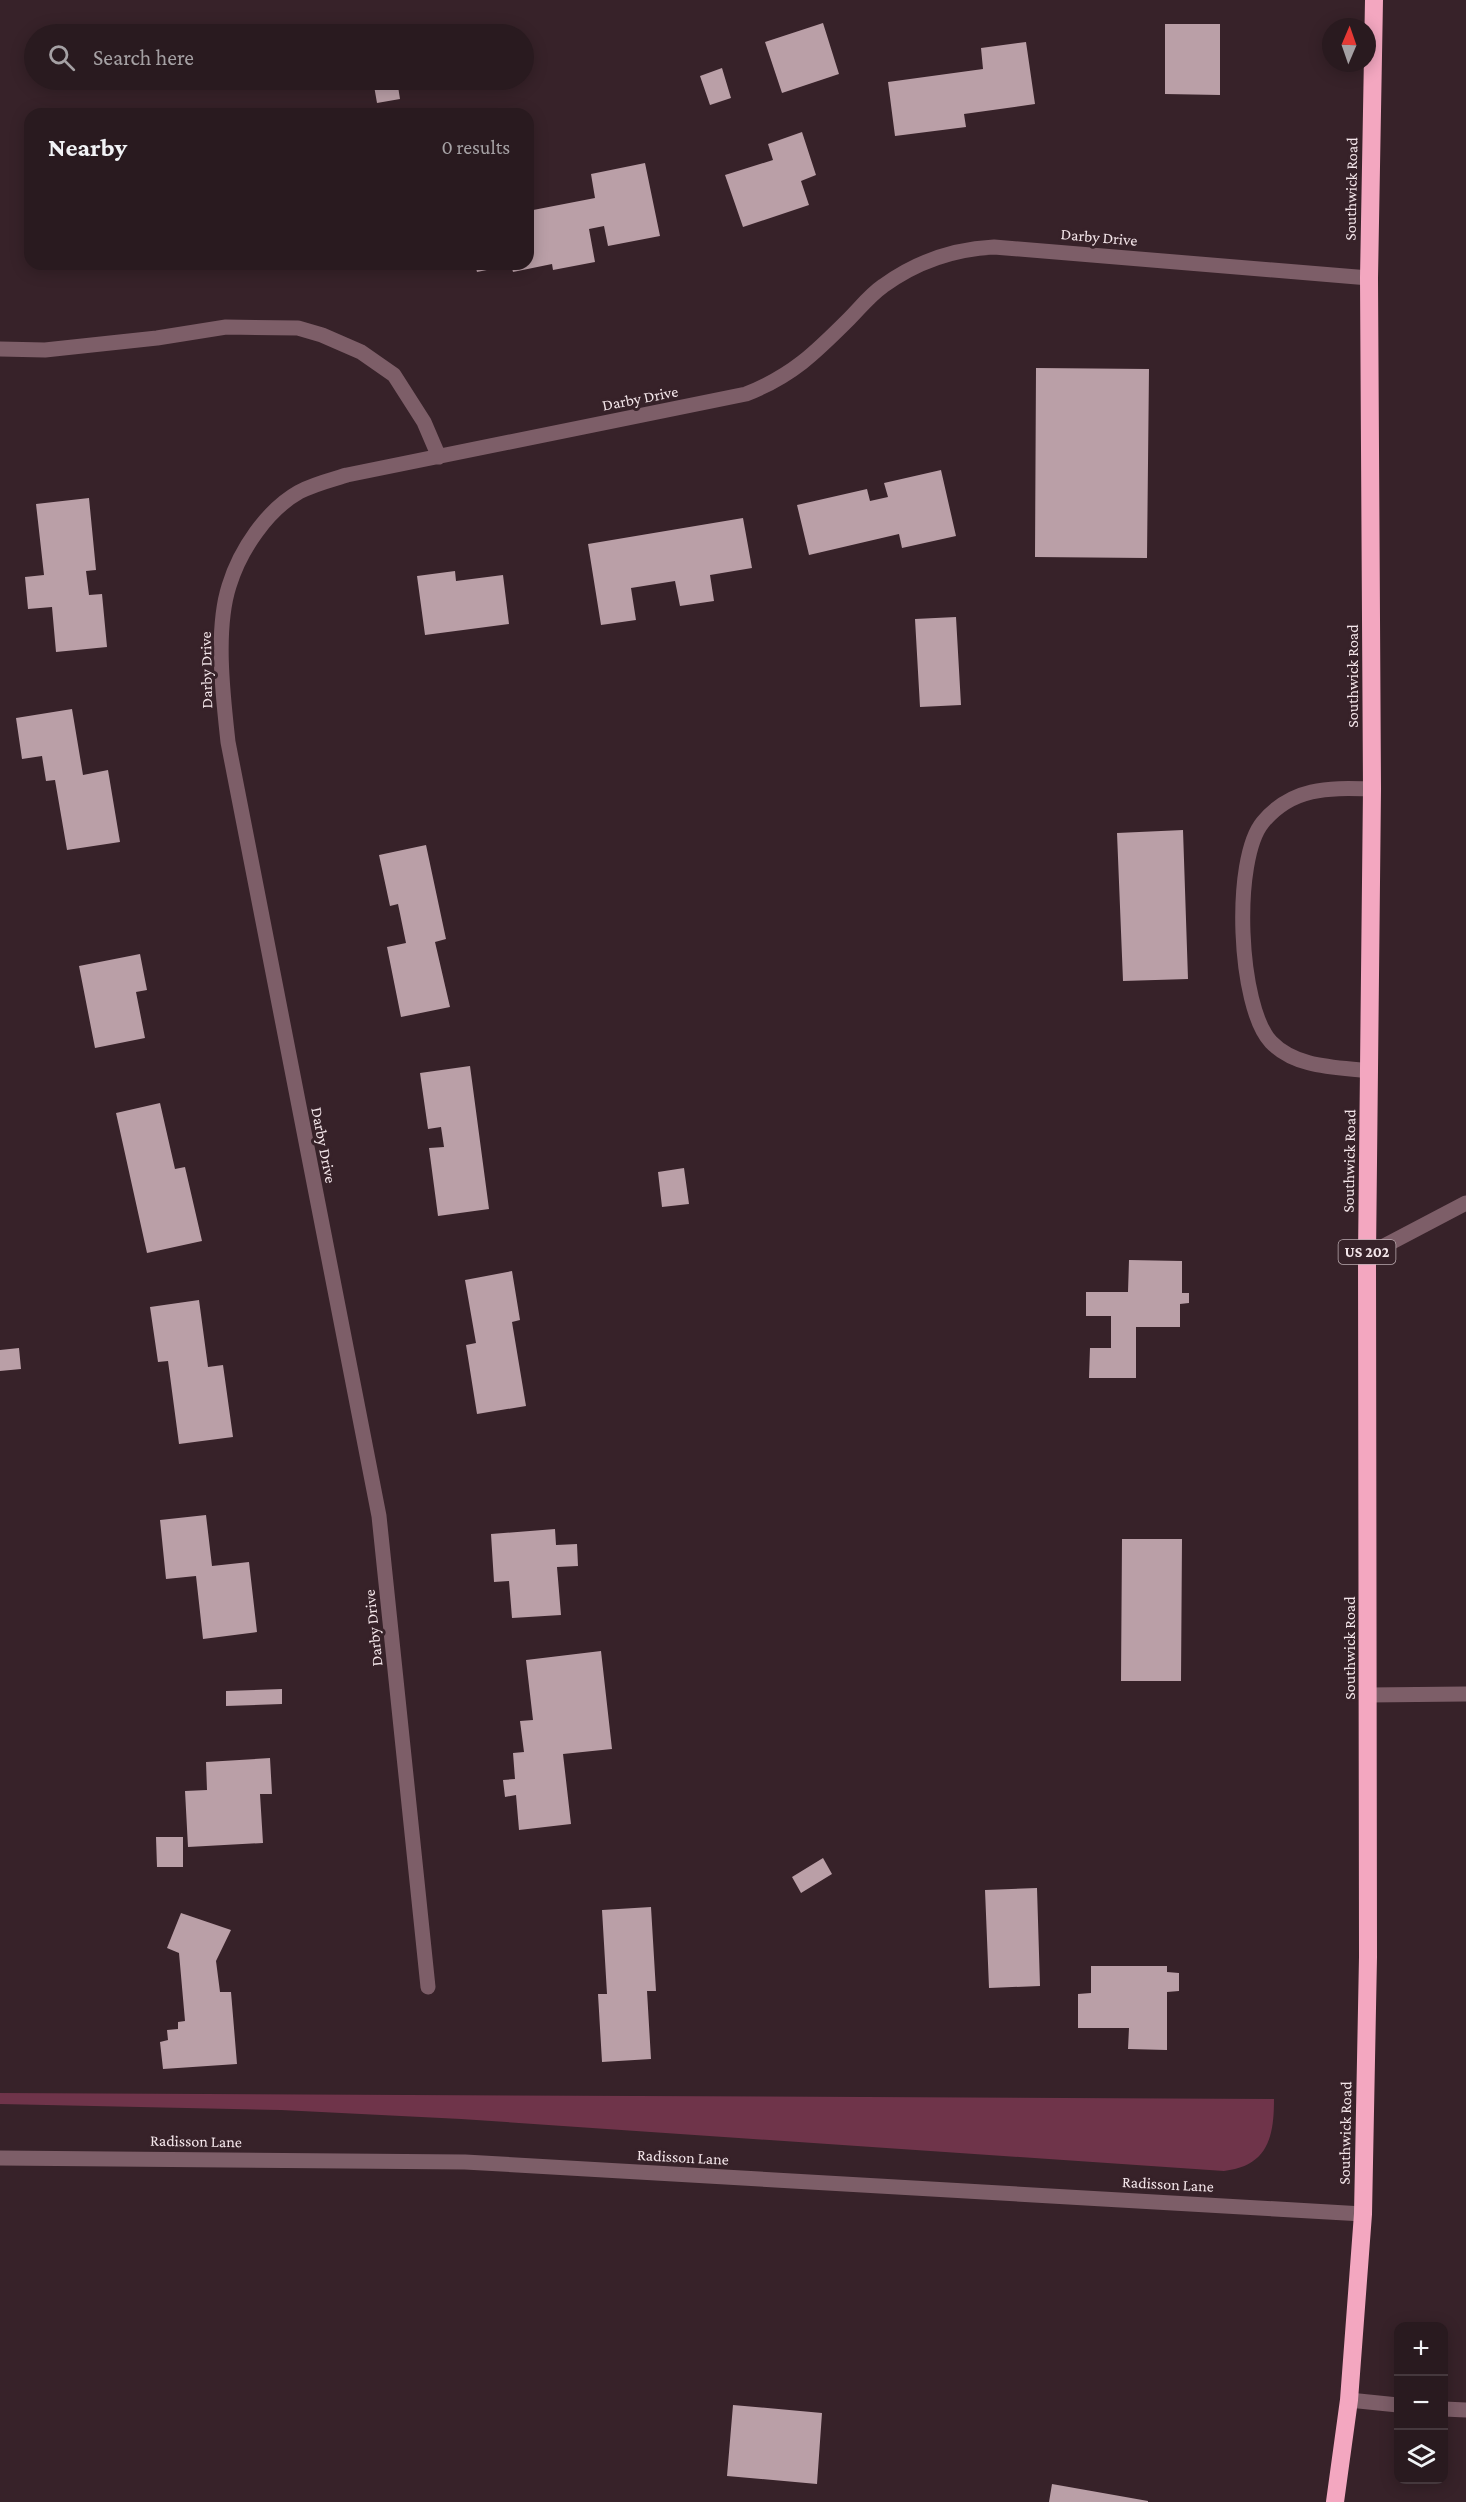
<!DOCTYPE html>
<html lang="en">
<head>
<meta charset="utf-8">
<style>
	:root { --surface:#291a1f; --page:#35272c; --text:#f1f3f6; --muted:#a5a1a4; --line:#45383d }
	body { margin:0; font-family:"Crimson Pro",serif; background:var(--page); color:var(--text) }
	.controls { position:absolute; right:18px; bottom:18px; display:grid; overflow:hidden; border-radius:12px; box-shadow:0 3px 15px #0003 }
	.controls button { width:54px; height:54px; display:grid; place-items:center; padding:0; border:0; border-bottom:2px solid var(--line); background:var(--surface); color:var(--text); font:30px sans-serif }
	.compass { position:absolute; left:1322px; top:18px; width:54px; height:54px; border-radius:50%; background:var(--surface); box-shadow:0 3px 15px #0003; rotate:2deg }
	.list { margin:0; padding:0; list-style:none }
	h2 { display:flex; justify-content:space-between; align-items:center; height:78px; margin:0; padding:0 24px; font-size:26px }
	h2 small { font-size:20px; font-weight:400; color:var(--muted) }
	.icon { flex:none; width:33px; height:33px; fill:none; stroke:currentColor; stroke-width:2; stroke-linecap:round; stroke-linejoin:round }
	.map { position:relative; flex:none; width:1466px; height:2502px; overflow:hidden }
	.search { position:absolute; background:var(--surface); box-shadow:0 3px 15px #0003; left:24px; top:24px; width:510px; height:66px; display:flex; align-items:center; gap:15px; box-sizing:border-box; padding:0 21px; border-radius:33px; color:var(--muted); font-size:22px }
	.panel { position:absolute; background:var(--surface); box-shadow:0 3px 15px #0003; left:24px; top:108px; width:510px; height:162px; border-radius:18px }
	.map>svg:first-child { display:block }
	.green { fill:#6f344a }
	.building { fill:#ba9fa7 }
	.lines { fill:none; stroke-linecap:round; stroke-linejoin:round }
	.minor { stroke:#7d5e68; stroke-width:15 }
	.highway { stroke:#f3a7c0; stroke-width:18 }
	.labels { text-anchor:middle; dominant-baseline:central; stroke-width:6; stroke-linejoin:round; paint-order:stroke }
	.shield { fill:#372229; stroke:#bbabb0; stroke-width:1.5 }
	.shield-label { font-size:15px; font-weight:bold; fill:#f4e6ea }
	.street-label { font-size:16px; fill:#f4e6ea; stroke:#372229 }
</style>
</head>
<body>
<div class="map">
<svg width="1466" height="2502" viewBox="0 0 1466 2502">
	<rect width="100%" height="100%" fill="#372229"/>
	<!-- green -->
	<path class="green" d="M 0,2093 L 1274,2099 C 1274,2137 1268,2166 1224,2171 L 461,2119 L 281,2110 L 0,2104 Z"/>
	<!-- building -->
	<path class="building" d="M 823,23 L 839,74 L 782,93 L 765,42 Z
		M 1165,24 L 1220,24 L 1220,95 L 1165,94 Z
		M 1026,42 L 1035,104 L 964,114 L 966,127 L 895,136 L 888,82 L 983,69 L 981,48 Z
		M 722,68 L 731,98 L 710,105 L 700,76 Z
		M 373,80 L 397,80 L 400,99 L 377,103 Z
		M 802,132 L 816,175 L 801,181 L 809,205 L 743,227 L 725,175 L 773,160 L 768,144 Z
		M 645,163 L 660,236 L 608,246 L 604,226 L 589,229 L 595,262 L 553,270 L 552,264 L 513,272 L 511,264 L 528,264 L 528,211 L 595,198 L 591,174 Z
		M 475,264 L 511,264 L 511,265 L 477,272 Z
		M 1036,368 L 1149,369 L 1147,558 L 1035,557 Z
		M 941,470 L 956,536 L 902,548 L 899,534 L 809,555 L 797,505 L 867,489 L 870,501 L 888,497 L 884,483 Z
		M 89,498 L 96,570 L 86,571 L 89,595 L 102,594 L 107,647 L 56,652 L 52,607 L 28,609 L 25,577 L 44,575 L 36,504 Z
		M 743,518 L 752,568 L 710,575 L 714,601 L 680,606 L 675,581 L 631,588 L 636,620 L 601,625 L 588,544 Z
		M 455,571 L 456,581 L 503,575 L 509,624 L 425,635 L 417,576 Z
		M 956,617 L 961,705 L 920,707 L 915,619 Z
		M 72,709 L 83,775 L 108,770 L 120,842 L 67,850 L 55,780 L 46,781 L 42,756 L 22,759 L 16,718 Z
		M 1183,830 L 1188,979 L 1123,981 L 1117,833 Z
		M 426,845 L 446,939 L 435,942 L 450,1007 L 401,1017 L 387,947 L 406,943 L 398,904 L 390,906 L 379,855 Z
		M 140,954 L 147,990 L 136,992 L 145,1038 L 95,1048 L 79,966 Z
		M 470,1066 L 489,1209 L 438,1216 L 429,1148 L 444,1147 L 441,1127 L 428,1129 L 420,1073 Z
		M 160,1103 L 175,1169 L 185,1167 L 202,1241 L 147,1253 L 116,1113 Z
		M 684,1168 L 689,1204 L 662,1207 L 658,1172 Z
		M 1129,1260 L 1182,1261 L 1182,1293 L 1189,1293 L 1189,1303 L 1180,1304 L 1180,1327 L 1136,1327 L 1136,1378 L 1089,1378 L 1090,1348 L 1111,1348 L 1111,1316 L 1086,1316 L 1086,1292 L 1128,1292 Z
		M 512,1271 L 520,1320 L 512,1322 L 526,1406 L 477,1414 L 466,1345 L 476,1343 L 465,1280 Z
		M 199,1300 L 208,1367 L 223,1365 L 233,1437 L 179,1444 L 168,1361 L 158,1362 L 150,1307 Z
		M 19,1348 L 21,1369 L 0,1371 L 0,1350 Z
		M 206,1515 L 212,1566 L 249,1562 L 257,1632 L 203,1639 L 196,1576 L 166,1579 L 160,1520 Z
		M 555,1529 L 556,1545 L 577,1544 L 578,1566 L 557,1567 L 561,1615 L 512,1618 L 509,1581 L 494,1582 L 491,1534 Z
		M 1122,1539 L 1182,1539 L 1181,1681 L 1121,1681 Z
		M 601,1651 L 612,1749 L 563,1754 L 571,1824 L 519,1830 L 516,1795 L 505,1797 L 503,1780 L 515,1779 L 513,1753 L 524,1752 L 520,1721 L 533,1720 L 526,1660 Z
		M 282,1689 L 282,1704 L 226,1706 L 226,1691 Z
		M 270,1758 L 272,1794 L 260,1794 L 263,1843 L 188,1847 L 185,1791 L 207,1790 L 206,1762 Z
		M 156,1837 L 183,1837 L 183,1867 L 157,1867 Z
		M 823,1858 L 832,1874 L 801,1893 L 792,1877 Z
		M 1037,1888 L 1040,1986 L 989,1988 L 985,1890 Z
		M 651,1907 L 656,1991 L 647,1991 L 651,2059 L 602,2062 L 598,1994 L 607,1994 L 602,1910 Z
		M 181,1913 L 231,1930 L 216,1961 L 220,1992 L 231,1992 L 237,2064 L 163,2069 L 160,2042 L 168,2040 L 167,2030 L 178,2029 L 178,2022 L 185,2021 L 179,1953 L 167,1948 Z
		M 1091,1966 L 1167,1966 L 1167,1972 L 1179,1973 L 1179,1991 L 1167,1992 L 1167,2050 L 1128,2049 L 1129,2028 L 1078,2028 L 1078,1994 L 1091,1993 Z
		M 733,2405 L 822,2413 L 817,2484 L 727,2476 Z
		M 1052,2484 L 1148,2501 L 1148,2502 L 1049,2502 Z"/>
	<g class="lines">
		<!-- minor -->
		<path class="minor" d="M 0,349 L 45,350 L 157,338 L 226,327 L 298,328 L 322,335 L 361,352 L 394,375 L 424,422 L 439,457
			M 1370,1071 C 1336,1067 1296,1068 1271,1042 C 1238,1007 1232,859 1263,822 C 1293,786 1330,788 1372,789
			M 1367,1255 L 1466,1203
			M 1368,1695 L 1466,1694
			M 428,1987 L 379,1516 L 228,742 C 223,696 215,630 229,586 C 240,550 267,510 299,492 C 314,484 331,480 347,475 L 746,394 C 792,376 815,353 849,319 C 860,308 870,295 883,286 C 916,262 954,249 994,247 L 1369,278
			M 0,2158 L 465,2162 L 1363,2214
			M 1349,2400 L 1398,2405
			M 1444,2409 L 1466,2410"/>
		<!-- highway -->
		<path class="highway" d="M 1335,2502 L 1349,2400 L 1363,2214 L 1368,1957 L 1367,1255 L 1372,789 L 1369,278 L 1374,0"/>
	</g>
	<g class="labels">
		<!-- shield labels -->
		<rect class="shield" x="1338.5" y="1240" width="57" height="24" rx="4.5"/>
		<g class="shield-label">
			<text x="1367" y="1252">US 202</text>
		</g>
		<!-- street labels -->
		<g class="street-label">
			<text transform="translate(1351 189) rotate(-89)">Southwick Road</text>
			<text transform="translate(1099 237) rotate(5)">Darby Drive</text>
			<text transform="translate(640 398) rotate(-11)">Darby Drive</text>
			<text transform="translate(206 670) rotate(-91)">Darby Drive</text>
			<text transform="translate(1352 676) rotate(-90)">Southwick Road</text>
			<text transform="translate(324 1145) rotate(79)">Darby Drive</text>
			<text transform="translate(1349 1161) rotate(-89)">Southwick Road</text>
			<text transform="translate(373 1628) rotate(-96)">Darby Drive</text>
			<text transform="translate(1349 1648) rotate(-90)">Southwick Road</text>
			<text transform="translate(1345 2133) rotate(-89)">Southwick Road</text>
			<text transform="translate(196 2141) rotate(1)">Radisson Lane</text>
			<text transform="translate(683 2157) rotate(3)">Radisson Lane</text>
			<text transform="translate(1168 2184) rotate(3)">Radisson Lane</text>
		</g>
	</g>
</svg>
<div class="controls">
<button>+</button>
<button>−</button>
<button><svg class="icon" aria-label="layers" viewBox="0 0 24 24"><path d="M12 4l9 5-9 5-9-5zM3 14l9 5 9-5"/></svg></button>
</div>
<svg class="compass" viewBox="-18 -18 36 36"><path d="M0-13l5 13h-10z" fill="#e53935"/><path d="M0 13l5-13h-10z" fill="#a5a1a4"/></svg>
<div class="search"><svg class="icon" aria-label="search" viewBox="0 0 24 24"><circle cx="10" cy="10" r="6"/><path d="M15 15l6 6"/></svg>Search here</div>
<section class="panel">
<h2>Nearby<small>0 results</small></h2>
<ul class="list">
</ul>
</section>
</div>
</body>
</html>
